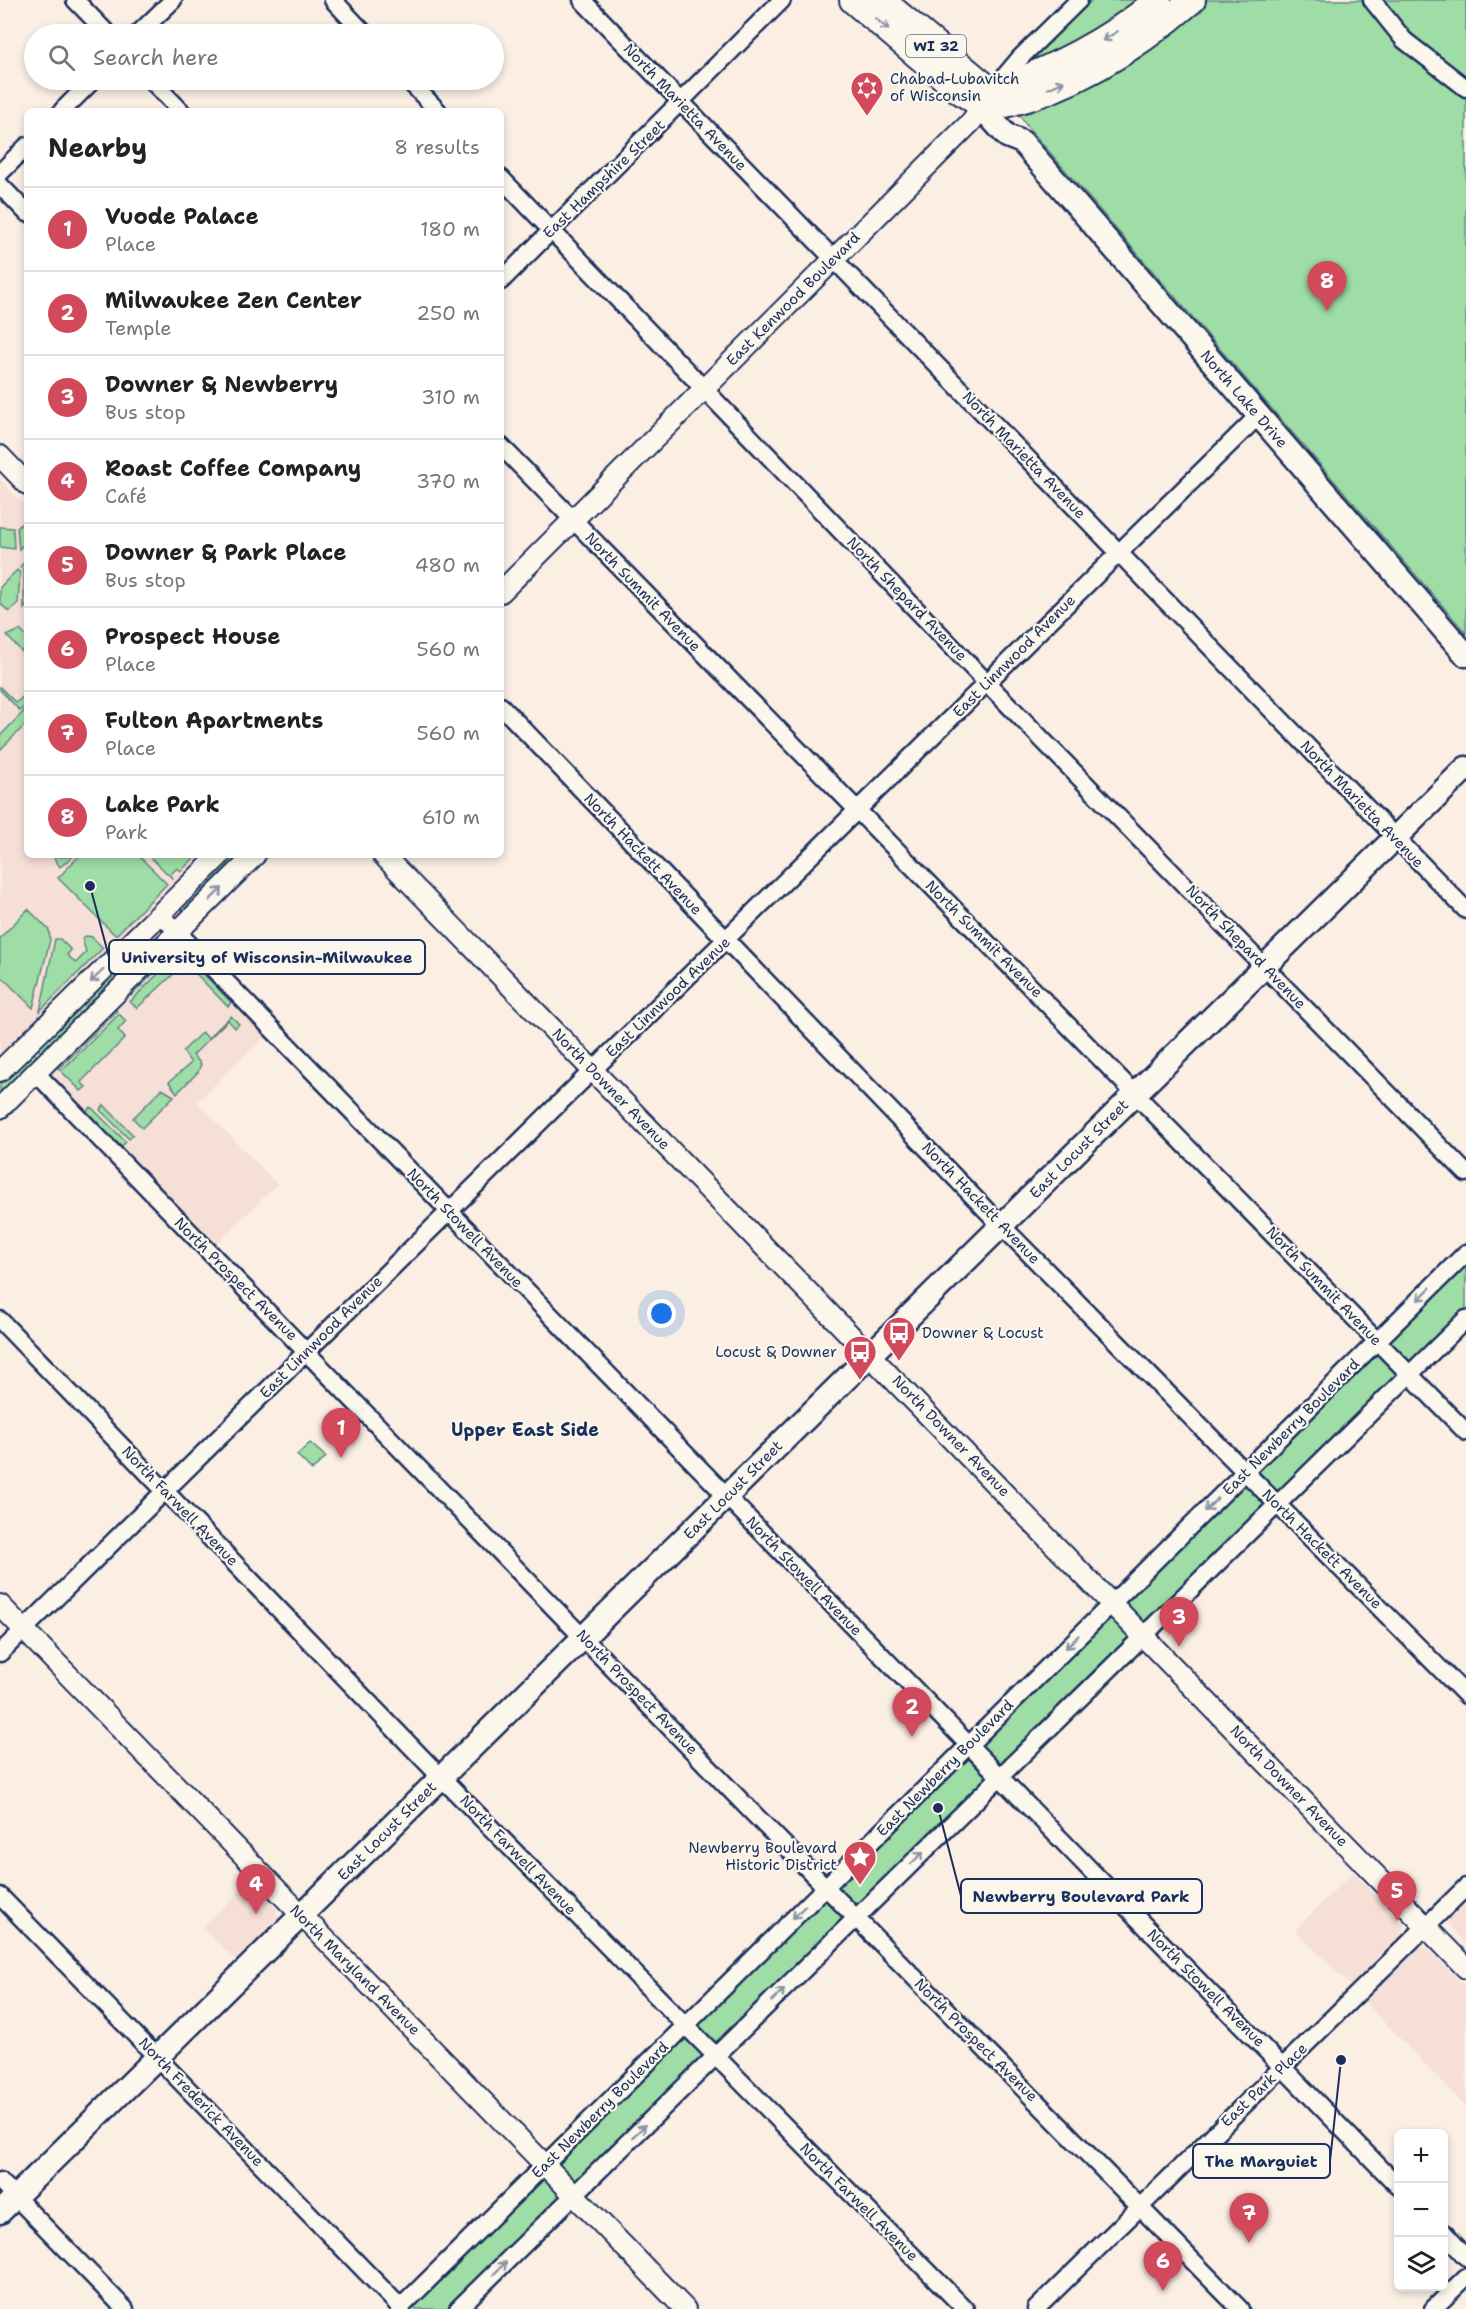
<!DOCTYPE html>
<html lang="en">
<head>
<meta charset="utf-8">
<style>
	:root { --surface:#fff; --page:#f2f2f2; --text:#222; --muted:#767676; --line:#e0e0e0; --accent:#d1495b }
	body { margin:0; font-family:"Shantell Sans",sans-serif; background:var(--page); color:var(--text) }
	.controls { position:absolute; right:18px; bottom:18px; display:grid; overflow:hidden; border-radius:9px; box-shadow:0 3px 9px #0003 }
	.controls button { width:54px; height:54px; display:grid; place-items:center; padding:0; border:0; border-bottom:2px solid var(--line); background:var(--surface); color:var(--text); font:30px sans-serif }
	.you { position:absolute; left:662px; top:1314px; width:21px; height:21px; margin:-15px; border:4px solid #fff; border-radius:50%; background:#1a73e8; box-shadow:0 0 0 9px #1a73e833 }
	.badge { display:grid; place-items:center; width:39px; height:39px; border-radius:50%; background:var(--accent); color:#fff; font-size:20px; font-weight:700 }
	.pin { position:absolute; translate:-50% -50px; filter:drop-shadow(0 2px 3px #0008) }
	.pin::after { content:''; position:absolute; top:32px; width:21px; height:18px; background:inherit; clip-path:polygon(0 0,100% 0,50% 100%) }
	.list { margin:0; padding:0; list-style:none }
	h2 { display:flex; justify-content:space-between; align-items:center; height:78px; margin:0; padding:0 24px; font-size:26px }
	h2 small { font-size:20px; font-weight:400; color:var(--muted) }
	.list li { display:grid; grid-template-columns:39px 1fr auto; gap:18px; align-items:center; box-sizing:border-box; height:84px; padding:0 24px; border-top:2px solid var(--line) }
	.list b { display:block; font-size:22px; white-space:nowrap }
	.list p { margin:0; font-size:20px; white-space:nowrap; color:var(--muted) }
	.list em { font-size:20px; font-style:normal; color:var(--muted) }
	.icon { flex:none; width:33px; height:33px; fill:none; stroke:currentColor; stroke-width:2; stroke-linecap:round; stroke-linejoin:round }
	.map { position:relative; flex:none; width:1466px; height:2309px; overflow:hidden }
	.search { position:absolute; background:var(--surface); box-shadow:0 3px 9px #0003; left:24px; top:24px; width:480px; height:66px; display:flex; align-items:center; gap:15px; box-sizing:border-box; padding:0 21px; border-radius:33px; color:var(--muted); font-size:22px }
	.panel { position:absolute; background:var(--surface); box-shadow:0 3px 9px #0003; left:24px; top:108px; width:480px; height:750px; border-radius:9px }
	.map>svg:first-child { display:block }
	.built { fill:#f6dfd6 }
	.green { fill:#9edda5; stroke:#5c8682; stroke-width:1.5 }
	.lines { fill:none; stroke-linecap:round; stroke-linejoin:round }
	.minor-casing { stroke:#1b2f5e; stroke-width:21 }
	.tertiary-casing { stroke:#1b2f5e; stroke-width:24 }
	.secondary-casing { stroke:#1b2f5e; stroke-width:27 }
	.primary-casing { stroke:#1b2f5e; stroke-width:30 }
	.minor { stroke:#fbf7ec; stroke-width:16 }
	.tertiary { stroke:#fbf7ec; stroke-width:20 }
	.secondary { stroke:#fbf7ec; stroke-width:22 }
	.primary { stroke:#fbf7ec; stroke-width:26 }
	.oneway { stroke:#8b93a5 }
	.labels { text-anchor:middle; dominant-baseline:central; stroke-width:4.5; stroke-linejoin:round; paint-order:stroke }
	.shield { fill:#fbf7ec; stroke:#5e6b89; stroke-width:1.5 }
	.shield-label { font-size:14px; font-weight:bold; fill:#1b2f5e }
	.poi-label { font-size:15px; fill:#1b2f5e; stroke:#fbf7ec; text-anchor:start }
	.street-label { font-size:15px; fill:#1b2f5e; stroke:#fbf7ec }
	.quarter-label { font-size:18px; font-weight:bold; fill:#1b2f5e; stroke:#fbf7ec }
	.leader { fill:none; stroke:#1b2f5e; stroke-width:2 }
	.callout-dot { fill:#1b2f5e; stroke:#fbf7ec; stroke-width:2 }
	.callout { fill:#fbf7ec; stroke:#1b2f5e; stroke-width:2 }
	.callout-label { font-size:16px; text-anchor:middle; font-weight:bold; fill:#1b2f5e }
</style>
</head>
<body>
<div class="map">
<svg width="1466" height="2309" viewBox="0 0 1466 2309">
	<rect width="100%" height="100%" fill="#fbeee3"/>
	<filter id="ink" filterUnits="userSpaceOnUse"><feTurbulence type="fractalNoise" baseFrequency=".0167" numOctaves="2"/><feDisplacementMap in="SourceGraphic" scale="12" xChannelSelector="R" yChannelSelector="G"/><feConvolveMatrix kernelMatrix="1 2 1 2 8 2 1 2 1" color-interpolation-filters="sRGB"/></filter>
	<g filter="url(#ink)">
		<!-- built -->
		<path class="built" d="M 0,480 L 27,508 L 27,855 L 211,855 L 148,917 L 265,1036 L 197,1102 L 277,1184 L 216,1245 L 19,1047 L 0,1065 Z
			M 1353,1872 L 1404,1926 L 1400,1936 L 1350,1985 L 1295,1930 Z
			M 250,1881 L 277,1909 L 278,1918 L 236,1960 L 202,1928 Z
			M 1466,1899 L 1466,1945 L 1447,1923 L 1450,1915 Z
			M 1420,1947 L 1429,1950 L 1466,1988 L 1466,2107 L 1364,2001 Z"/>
		<!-- green -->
		<path class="green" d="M 1092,0 L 1466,0 L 1466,633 L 1027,126 L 1011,103 L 1034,61 L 1032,59 Z
			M 27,518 L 27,541 L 19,549 L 17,528 Z
			M 0,527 L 13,528 L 14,549 L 0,547 Z
			M 27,559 L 27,605 L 24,609 L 24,571 L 20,567 Z
			M 17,570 L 20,573 L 18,603 L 9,612 L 0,603 L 0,587 Z
			M 20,630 L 27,637 L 27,657 L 7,636 Z
			M 0,687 L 16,703 L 27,693 L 27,704 L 20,711 L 0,690 Z
			M 27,708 L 27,723 L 0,750 L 0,736 Z
			M 52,855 L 64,857 L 75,855 L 60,867 Z
			M 80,855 L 138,855 L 167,884 L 117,934 L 114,934 L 58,878 Z
			M 148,855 L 197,855 L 181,871 L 177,868 L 171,874 L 173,879 Z
			M 230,855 L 243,855 L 186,913 L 181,909 C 186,892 217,868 230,855 Z
			M 28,909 L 49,930 L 50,940 L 33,1008 L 0,975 L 0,938 Z
			M 86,936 L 92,937 L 103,948 L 40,1011 L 55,939 L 60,939 L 71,950 L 67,955 L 76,963 L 86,952 L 82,938 Z
			M 150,938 L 155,943 L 42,1053 L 36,1047 L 145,940 Z
			M 181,951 L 231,1002 L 228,1007 L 178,955 Z
			M 169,953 L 172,955 L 131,996 L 128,994 Z
			M 174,958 L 180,963 L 179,973 L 177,971 L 137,1008 L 130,1002 Z
			M 114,1008 L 117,1011 L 59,1069 L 56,1065 Z
			M 119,1014 L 126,1021 L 118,1030 L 125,1038 L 81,1082 L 86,1087 L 81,1091 L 61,1071 Z
			M 231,1016 L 239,1024 L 235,1028 L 228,1020 L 193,1055 L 201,1064 L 198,1072 L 177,1093 L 169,1082 L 191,1063 L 183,1051 L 202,1032 L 208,1038 Z
			M 32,1051 L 38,1057 L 0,1096 L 0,1082 Z
			M 162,1089 L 174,1096 L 142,1128 L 133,1118 Z
			M 104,1105 L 133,1135 L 129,1139 L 100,1110 Z
			M 91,1107 L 126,1142 L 121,1147 L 86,1112 Z
			M 1466,1266 L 1466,1308 L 449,2309 L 411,2309 Z
			M 310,1443 L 326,1457 L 312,1470 L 297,1455 Z"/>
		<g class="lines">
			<!-- minor casing -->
			<g class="minor-casing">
				<path id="minor" d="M 75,0 L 108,34
					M 333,0 L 365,34
					M 582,0 L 1466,910
					M 1372,0 L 1404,40 L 1466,88
					M 138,34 L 173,0
					M 151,80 L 181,111
					M 408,80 L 438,111
					M 994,89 L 1020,58 L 1079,0
					M 62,111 L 93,80
					M 0,173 L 27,146
					M 501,178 L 987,683 L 1466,1173
					M 0,185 L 27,213
					M 501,281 L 782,0
					M 501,446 L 1466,1432
					M 501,706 L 990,1214 L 1466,1695
					M 160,914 L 1398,2186
					M 36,1073 L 745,1805 L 1240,2309
					M 0,1320 L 430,1766 L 965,2309
					M 0,1653 L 1258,416
					M 0,1896 L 402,2309
					M 0,2181 L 125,2309
					M 1444,2233 L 1466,2257
					M 399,2309 L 1466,1253
					M 458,2309 L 1466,1319
					M 1036,2309 L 1466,1887
					M 1433,2309 L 1466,2277"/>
			</g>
			<!-- tertiary casing -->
			<g class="tertiary-casing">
				<path id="tertiary" d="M 0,456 L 27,484
					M 501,592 L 971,122 L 989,96
					M 383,855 L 1466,1968
					M 0,1071 L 220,855
					M 0,1108 L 255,855
					M 0,1605 L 685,2309"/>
			</g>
			<!-- secondary casing -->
			<g class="secondary-casing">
				<path id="secondary" d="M 981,107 L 1007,136 L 1022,142 L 1466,655
					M 0,2212 L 1466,768"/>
			</g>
			<!-- primary casing -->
			<g class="primary-casing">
				<path id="primary" d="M 853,0 L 959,90 L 986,108 C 1063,95 1134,50 1192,0
					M 881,0 L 992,92 C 1051,69 1109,42 1158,0"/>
			</g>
			<!-- minor -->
			<use href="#minor" class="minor"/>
			<!-- tertiary -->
			<use href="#tertiary" class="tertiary"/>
			<!-- secondary -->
			<use href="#secondary" class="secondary"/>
			<!-- primary -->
			<use href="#primary" class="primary"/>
		</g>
		<!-- one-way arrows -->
		<defs><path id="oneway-shaft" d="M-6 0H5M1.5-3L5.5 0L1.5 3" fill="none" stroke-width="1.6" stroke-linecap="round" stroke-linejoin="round" transform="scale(1.5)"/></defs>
		<g class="oneway">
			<use href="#oneway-shaft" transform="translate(882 24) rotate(40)"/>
			<use href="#oneway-shaft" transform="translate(1110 36) rotate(148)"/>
			<use href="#oneway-shaft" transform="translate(1056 85) rotate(-23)"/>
			<use href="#oneway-shaft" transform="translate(216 894) rotate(-45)"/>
			<use href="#oneway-shaft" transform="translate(97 976) rotate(136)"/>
			<use href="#oneway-shaft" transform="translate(1424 1294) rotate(135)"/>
			<use href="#oneway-shaft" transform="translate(1211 1505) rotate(135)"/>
			<use href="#oneway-shaft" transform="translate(1072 1642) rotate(135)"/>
			<use href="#oneway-shaft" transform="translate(917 1858) rotate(-44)"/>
			<use href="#oneway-shaft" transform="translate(799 1912) rotate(135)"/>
			<use href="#oneway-shaft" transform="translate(778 1995) rotate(-45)"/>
			<use href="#oneway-shaft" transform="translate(639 2131) rotate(-44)"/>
			<use href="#oneway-shaft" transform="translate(500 2268) rotate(-45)"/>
		</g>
	</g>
	<!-- icons -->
	<defs>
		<g id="synagogue-pin" transform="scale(1.725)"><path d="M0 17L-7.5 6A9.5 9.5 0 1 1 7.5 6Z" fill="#d1495b" stroke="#fbf7ec"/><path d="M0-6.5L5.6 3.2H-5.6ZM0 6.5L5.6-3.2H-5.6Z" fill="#fff"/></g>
		<g id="bus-pin" transform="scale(1.725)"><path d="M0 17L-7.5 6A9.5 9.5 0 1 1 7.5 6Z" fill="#d1495b" stroke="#fbf7ec"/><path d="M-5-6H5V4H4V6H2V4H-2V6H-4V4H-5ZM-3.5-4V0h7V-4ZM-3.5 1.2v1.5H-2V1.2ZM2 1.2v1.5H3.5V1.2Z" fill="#fff"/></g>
		<g id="sight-pin" transform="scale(1.725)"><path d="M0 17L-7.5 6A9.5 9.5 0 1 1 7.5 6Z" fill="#d1495b" stroke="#fbf7ec"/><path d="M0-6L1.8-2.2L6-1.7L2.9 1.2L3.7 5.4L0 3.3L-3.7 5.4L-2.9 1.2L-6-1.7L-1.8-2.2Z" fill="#fff"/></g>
	</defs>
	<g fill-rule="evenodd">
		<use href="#synagogue-pin" x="867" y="88"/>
		<use href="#bus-pin" x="899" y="1333"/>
		<use href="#bus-pin" x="860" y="1352"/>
		<use href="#sight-pin" x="860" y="1857"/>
	</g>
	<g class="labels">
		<!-- shield labels -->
		<rect class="shield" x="906" y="35" width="60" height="22" rx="4.5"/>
		<g class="shield-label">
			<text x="936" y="46">WI 32</text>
		</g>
		<!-- poi labels -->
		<g class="poi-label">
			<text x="890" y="79">Chabad-Lubavitch<tspan x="890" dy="17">of Wisconsin</tspan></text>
			<text x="922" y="1333">Downer &amp; Locust</text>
			<text x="837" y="1352" text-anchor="end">Locust &amp; Downer</text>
			<text x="837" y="1848" text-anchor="end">Newberry Boulevard<tspan x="837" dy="17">Historic District</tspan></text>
		</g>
		<!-- street labels -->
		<g class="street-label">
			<text transform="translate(685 107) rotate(46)">North Marietta Avenue</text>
			<text transform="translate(604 179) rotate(-44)">East Hampshire Street</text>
			<text transform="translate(793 299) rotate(-45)">East Kenwood Boulevard</text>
			<text transform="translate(1244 399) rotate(49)">North Lake Drive</text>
			<text transform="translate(1024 455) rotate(46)">North Marietta Avenue</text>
			<text transform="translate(643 592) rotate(46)">North Summit Avenue</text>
			<text transform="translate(907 599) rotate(46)">North Shepard Avenue</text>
			<text transform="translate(1014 656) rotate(-45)">East Linnwood Avenue</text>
			<text transform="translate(1362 804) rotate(46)">North Marietta Avenue</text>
			<text transform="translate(643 854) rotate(46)">North Hackett Avenue</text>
			<text transform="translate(984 939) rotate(45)">North Summit Avenue</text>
			<text transform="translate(1246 947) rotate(46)">North Shepard Avenue</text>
			<text transform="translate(668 997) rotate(-44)">East Linnwood Avenue</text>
			<text transform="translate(611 1089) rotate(46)">North Downer Avenue</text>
			<text transform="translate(1079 1149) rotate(-45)">East Locust Street</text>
			<text transform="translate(981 1203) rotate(46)">North Hackett Avenue</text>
			<text transform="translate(465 1228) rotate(46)">North Stowell Avenue</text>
			<text transform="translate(236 1279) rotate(45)">North Prospect Avenue</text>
			<text transform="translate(1324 1286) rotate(46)">North Summit Avenue</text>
			<text transform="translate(321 1337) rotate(-45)">East Linnwood Avenue</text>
			<text transform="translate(1291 1427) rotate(-45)">East Newberry Boulevard</text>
			<text transform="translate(951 1436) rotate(46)">North Downer Avenue</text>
			<text transform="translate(733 1490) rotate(-45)">East Locust Street</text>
			<text transform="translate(180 1506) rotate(46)">North Farwell Avenue</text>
			<text transform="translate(1322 1549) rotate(45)">North Hackett Avenue</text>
			<text transform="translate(804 1576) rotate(46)">North Stowell Avenue</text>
			<text transform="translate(637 1692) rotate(46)">North Prospect Avenue</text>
			<text transform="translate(945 1768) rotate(-45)">East Newberry Boulevard</text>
			<text transform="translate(1289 1786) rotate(46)">North Downer Avenue</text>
			<text transform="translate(387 1831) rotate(-45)">East Locust Street</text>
			<text transform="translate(518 1855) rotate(46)">North Farwell Avenue</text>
			<text transform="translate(355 1970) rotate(45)">North Maryland Avenue</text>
			<text transform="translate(1206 1988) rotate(45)">North Stowell Avenue</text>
			<text transform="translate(976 2040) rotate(45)">North Prospect Avenue</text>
			<text transform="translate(1264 2085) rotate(-44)">East Park Place</text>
			<text transform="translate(201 2102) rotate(46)">North Frederick Avenue</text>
			<text transform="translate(600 2110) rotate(-45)">East Newberry Boulevard</text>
			<text transform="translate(859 2202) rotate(45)">North Farwell Avenue</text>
		</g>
		<!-- quarter labels -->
		<g class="quarter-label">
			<text x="525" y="1430">Upper East Side</text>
		</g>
	</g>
	<!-- callouts -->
	<path class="leader" d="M90 886L109 957M938 1808L961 1896M1341 2060L1330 2161"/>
	<g class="callout-dot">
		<circle cx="90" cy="886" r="6"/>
		<circle cx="938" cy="1808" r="6"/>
		<circle cx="1341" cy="2060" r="6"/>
	</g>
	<g class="callout">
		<rect x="109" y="940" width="316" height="34" rx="6"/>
		<rect x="961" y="1879" width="241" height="34" rx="6"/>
		<rect x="1193" y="2144" width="137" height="34" rx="6"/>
	</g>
	<g class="callout-label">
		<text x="267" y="963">University of Wisconsin-Milwaukee</text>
		<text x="1081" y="1902">Newberry Boulevard Park</text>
		<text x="1261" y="2167">The Marguiet</text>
	</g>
</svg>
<div class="controls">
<button>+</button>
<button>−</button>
<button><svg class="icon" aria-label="layers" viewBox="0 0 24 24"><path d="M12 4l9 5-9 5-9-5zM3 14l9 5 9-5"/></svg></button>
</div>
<div class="you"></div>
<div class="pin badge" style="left:341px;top:1458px">1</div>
<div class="pin badge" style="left:912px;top:1737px">2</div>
<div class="pin badge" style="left:1179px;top:1647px">3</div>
<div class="pin badge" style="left:256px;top:1914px">4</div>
<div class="pin badge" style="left:1397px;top:1921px">5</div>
<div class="pin badge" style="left:1163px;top:2291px">6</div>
<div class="pin badge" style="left:1249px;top:2243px">7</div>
<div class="pin badge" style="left:1327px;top:311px">8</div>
<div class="search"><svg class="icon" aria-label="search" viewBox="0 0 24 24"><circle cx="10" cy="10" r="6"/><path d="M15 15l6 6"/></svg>Search here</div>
<section class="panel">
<h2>Nearby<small>8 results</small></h2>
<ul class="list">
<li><span class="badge">1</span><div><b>Vuode Palace</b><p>Place</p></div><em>180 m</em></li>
<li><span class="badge">2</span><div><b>Milwaukee Zen Center</b><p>Temple</p></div><em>250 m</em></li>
<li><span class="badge">3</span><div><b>Downer &amp; Newberry</b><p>Bus stop</p></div><em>310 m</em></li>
<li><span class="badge">4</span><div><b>Roast Coffee Company</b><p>Café</p></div><em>370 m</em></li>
<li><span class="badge">5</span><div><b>Downer &amp; Park Place</b><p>Bus stop</p></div><em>480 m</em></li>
<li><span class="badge">6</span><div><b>Prospect House</b><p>Place</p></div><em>560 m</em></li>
<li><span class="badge">7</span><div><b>Fulton Apartments</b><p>Place</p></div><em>560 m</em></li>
<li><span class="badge">8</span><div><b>Lake Park</b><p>Park</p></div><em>610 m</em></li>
</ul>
</section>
</div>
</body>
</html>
